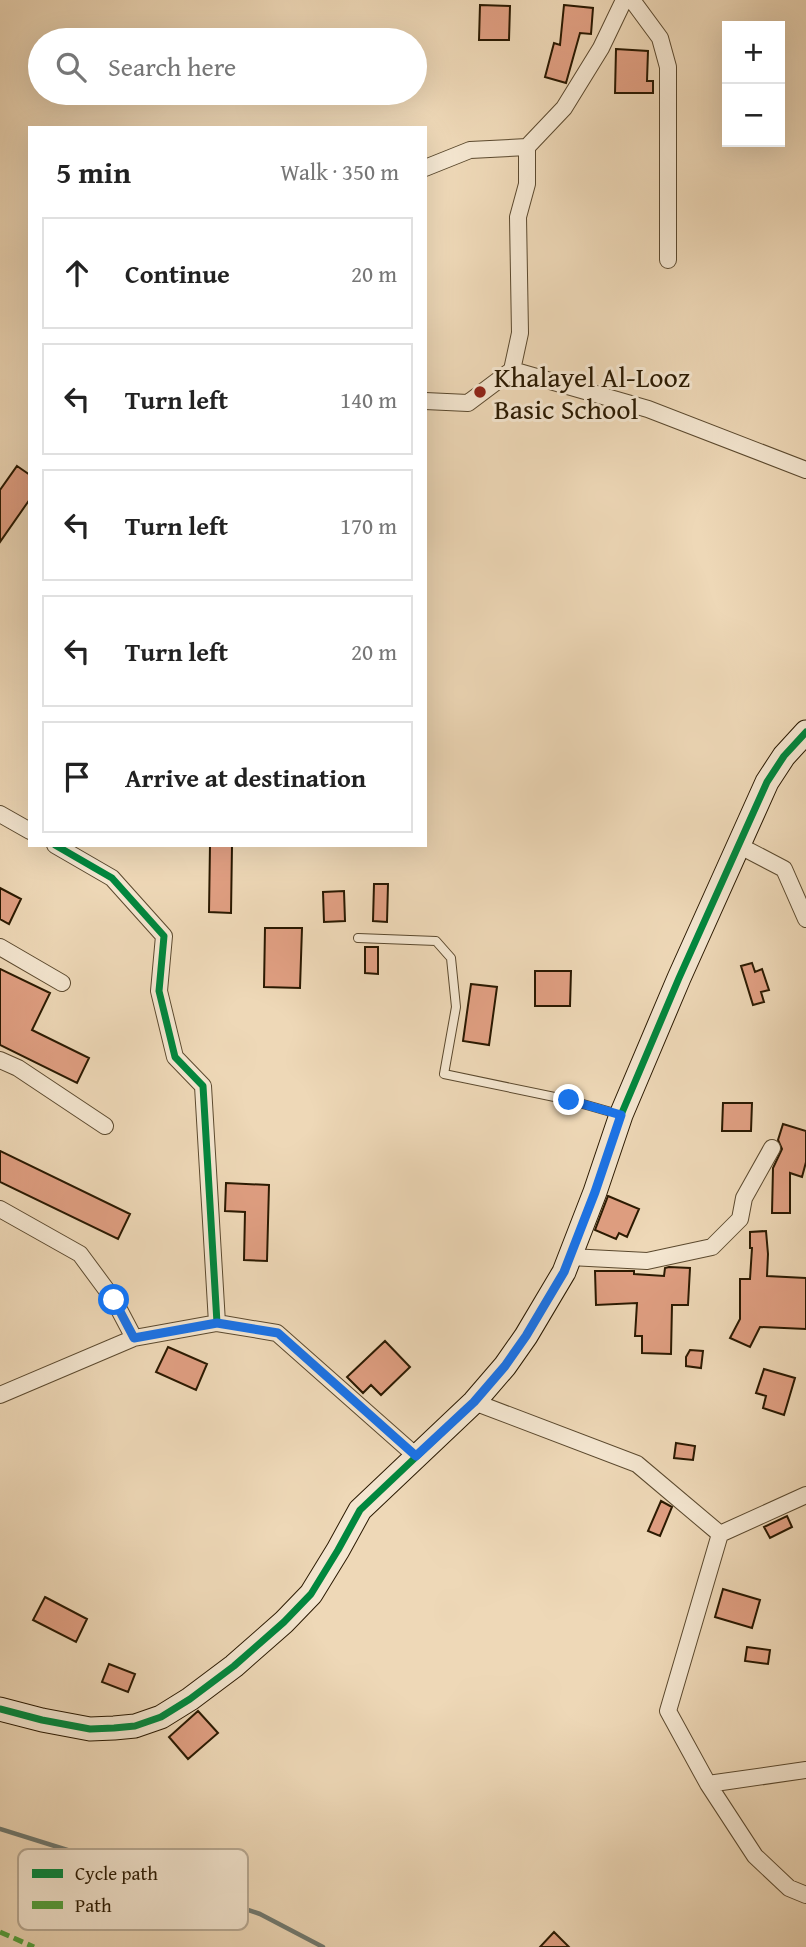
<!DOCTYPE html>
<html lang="en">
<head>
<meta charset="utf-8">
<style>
	:root { --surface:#fff; --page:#f6f6f6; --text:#222; --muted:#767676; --line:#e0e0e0 }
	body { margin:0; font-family:"Gentium Book Plus",serif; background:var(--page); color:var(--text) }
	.controls { position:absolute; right:21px; top:21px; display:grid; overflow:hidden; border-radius:0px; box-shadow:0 7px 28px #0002 }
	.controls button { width:63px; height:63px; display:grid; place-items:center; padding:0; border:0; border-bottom:2px solid var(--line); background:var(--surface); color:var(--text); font:35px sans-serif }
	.stop { position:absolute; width:21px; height:21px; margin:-16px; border:5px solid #1a73e8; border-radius:50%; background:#fff }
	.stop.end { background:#1a73e8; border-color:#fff; box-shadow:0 2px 7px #0008 }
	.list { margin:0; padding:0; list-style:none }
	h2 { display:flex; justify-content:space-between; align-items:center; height:91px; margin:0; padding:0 28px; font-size:30px }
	h2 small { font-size:23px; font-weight:400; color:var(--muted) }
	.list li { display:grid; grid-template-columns:46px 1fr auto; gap:21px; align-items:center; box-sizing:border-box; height:112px; margin:0 14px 14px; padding:0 14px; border:2px solid var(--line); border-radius:0px }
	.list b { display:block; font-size:26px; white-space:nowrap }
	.list em { font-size:23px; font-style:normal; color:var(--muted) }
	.icon { flex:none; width:38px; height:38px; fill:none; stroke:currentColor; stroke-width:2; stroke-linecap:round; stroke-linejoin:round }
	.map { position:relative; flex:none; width:806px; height:1947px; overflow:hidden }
	.search { position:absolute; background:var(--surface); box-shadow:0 7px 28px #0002; left:28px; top:28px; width:399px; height:77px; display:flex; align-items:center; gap:18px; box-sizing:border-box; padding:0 24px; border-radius:38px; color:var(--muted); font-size:26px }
	.panel { position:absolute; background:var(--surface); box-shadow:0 7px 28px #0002; left:28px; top:126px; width:399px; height:721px; border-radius:0px }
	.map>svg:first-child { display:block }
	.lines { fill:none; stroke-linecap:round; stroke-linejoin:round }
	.stream { stroke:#6f786f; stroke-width:4.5 }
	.building { fill:#e09f82; stroke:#2a1901; stroke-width:2 }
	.lane-casing { stroke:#5b492e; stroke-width:10 }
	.street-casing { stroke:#5b492e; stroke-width:18 }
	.secondary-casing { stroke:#2a1901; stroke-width:25 }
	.lane { stroke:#f4e6d0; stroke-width:8 }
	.street { stroke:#f4e6d0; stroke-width:16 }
	.secondary { stroke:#f4e6d0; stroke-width:23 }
	.quiet { stroke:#51a13c; stroke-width:5; stroke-dasharray:10 5; stroke-linecap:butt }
	.cycleway-casing { stroke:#f4e6d0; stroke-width:11 }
	.cycleway { stroke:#00873e; stroke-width:7 }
	.route { stroke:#1a73e8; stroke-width:9 }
	.poi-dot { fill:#8f2418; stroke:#f4e6d0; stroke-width:2.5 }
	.labels { text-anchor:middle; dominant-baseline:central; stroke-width:6; stroke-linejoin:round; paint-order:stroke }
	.poi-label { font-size:28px; fill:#2a1901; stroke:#f4e6d0; text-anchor:start }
	.key { fill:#f4e6d0; stroke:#b7a892; stroke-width:2 }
	.key-label { font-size:19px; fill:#2a1901 }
</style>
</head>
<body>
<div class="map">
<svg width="806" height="1947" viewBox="0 0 806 1947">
	<rect width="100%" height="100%" fill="#eed8b7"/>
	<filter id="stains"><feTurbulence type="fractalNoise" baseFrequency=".00286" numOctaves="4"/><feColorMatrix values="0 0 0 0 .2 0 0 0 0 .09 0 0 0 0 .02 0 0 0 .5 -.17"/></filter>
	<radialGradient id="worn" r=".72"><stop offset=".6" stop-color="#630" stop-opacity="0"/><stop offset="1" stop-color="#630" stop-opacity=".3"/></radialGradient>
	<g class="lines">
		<!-- stream -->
		<path class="stream" d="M 0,1829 L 109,1863 L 260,1914 L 323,1947"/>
	</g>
	<!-- building -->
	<path class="building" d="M 480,5 L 510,6 L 509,40 L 479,40 Z
		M 564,5 L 593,8 L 591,34 L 580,33 L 566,83 L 545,77 L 554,43 L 560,45 Z
		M 616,49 L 648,51 L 647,81 L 653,81 L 653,93 L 615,93 Z
		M 17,466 L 30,475 L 30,499 L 0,542 L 0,490 Z
		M 210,845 L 232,845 L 231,913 L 209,912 Z
		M 374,884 L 388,884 L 387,922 L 373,921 Z
		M 0,888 L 21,899 L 9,924 L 0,919 Z
		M 344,891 L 345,921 L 324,922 L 323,892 Z
		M 265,928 L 302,928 L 300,988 L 264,987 Z
		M 365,947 L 378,947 L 378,974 L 365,973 Z
		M 752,963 L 755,972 L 762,969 L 769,990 L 761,992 L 764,1002 L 753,1005 L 741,966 Z
		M 0,969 L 50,993 L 32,1030 L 89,1058 L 77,1083 L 0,1045 Z
		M 535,971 L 571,971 L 570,1006 L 535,1006 Z
		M 471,984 L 497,987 L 489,1045 L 463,1041 Z
		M 723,1103 L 752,1103 L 751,1131 L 722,1131 Z
		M 783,1124 L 806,1131 L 806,1162 L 802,1177 L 790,1173 L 790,1213 L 772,1213 L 773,1168 L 782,1149 L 778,1140 Z
		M 0,1151 L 130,1214 L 118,1239 L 0,1182 Z
		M 226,1183 L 269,1185 L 267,1261 L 244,1260 L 245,1212 L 225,1211 Z
		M 608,1196 L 639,1209 L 627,1237 L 619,1233 L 616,1239 L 595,1230 Z
		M 766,1231 L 768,1254 L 767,1276 L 806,1278 L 806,1329 L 760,1327 L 750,1347 L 730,1338 L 740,1319 L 740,1279 L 750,1279 L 752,1248 L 750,1248 L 750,1232 Z
		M 669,1267 L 690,1268 L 688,1305 L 672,1305 L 671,1354 L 642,1353 L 642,1336 L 635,1336 L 637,1303 L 596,1305 L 595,1271 L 634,1271 L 634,1274 L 664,1276 L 665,1268 Z
		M 385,1341 L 410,1367 L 381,1395 L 371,1385 L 363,1393 L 347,1377 Z
		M 168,1347 L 207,1364 L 196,1390 L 156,1372 Z
		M 690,1350 L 703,1351 L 701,1368 L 686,1366 L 686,1357 Z
		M 764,1369 L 795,1378 L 784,1415 L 763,1408 L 766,1396 L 756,1393 Z
		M 676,1443 L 695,1446 L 693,1460 L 674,1458 Z
		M 661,1501 L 672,1507 L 660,1536 L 648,1531 Z
		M 787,1516 L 792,1527 L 770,1538 L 764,1527 Z
		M 723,1589 L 760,1600 L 752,1628 L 715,1617 Z
		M 45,1597 L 87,1619 L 76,1642 L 33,1620 Z
		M 747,1647 L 770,1650 L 768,1664 L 745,1661 Z
		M 109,1664 L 135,1674 L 128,1692 L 102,1682 Z
		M 198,1711 L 218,1733 L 188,1759 L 169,1737 Z
		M 554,1932 L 569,1947 L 540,1947 Z"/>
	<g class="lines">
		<!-- lane casing -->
		<g class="lane-casing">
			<path id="lane" d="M 358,938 L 436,941 L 451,958 L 456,1007 L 444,1074 L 569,1100 L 618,1114"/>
		</g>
		<!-- street casing -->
		<g class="street-casing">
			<path id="street" d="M 632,0 L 660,38 L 668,67 L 668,260
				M 425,168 L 470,150 L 527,147
				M 512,370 L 648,409 L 806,470
				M 425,401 L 468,403 L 512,370 L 520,333 L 518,217 L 527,184 L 527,147 L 564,108 L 601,48 L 624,0
				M 0,814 L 30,831
				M 55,845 L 112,878 L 164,936 L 159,991 L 175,1057 L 203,1086 L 217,1323
				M 738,845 L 784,869 L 806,919
				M 0,947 L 62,983
				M 0,1060 L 18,1068 L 105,1126
				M 0,1209 L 80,1254 L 114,1300 L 134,1338
				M 570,1257 L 647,1261 L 712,1247 L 740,1219 L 744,1198 L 772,1148
				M 0,1395 L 134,1338 L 217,1323 L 277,1333 L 416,1456
				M 474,1402 L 637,1464 L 720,1534 L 806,1495
				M 720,1534 L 668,1711 L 708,1784 L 755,1856 L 789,1888 L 806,1895
				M 708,1784 L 806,1770"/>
		</g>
		<!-- secondary casing -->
		<g class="secondary-casing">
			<path id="secondary" d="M 0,1709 L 42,1720 L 90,1729 L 114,1728 L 135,1726 L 161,1717 L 190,1699 L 234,1666 L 284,1622 L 311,1594 L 338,1550 L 360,1510 L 474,1402 L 505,1366 L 526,1336 L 564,1272 L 595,1192 L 621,1115 L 679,978 L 767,782 L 784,756 L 806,732"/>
		</g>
		<!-- lane -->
		<use href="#lane" class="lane"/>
		<!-- street -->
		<use href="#street" class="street"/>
		<!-- secondary -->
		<use href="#secondary" class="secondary"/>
		<!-- quiet -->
		<path class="quiet" d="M 0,1932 L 34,1947"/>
		<!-- cycleway casing -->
		<g class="cycleway-casing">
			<path id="cycleway" d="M 55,845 L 112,878 L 164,936 L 159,991 L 175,1057 L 203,1086 L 217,1323
				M 0,1709 L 42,1720 L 90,1729 L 114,1728 L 135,1726 L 161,1717 L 190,1699 L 234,1666 L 284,1622 L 311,1594 L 338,1550 L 360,1510 L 474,1402 L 505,1366 L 526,1336 L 564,1272 L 595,1192 L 621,1115 L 679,978 L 767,782 L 784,756 L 806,732"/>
		</g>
		<!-- cycleway -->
		<use href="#cycleway" class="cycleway"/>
	</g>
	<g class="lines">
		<!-- route -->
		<path class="route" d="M 114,1300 L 134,1338 L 217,1323 L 278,1333 L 416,1456 L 474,1402 L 505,1366 L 526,1336 L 564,1272 L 595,1192 L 621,1115 L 569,1100"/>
	</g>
	<!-- markers -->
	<circle class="poi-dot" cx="480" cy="392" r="7"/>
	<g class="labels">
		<!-- poi labels -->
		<g class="poi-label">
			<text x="494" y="376">Khalayel Al-Looz<tspan x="494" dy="32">Basic School</tspan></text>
		</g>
	</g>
	<!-- legend -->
	<rect x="18" y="1849" width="230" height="81" rx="10" class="key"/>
	<rect x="32" y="1869" width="31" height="9" fill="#00873e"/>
	<rect x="32" y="1901" width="31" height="8" fill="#51a13c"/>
	<g class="key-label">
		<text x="75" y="1880">Cycle path</text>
		<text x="75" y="1912">Path</text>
	</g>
	<rect width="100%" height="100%" filter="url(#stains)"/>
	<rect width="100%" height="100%" fill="url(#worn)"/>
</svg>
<div class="controls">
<button>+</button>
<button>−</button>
</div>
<div class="stop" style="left:114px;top:1300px"></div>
<div class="stop end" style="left:569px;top:1100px"></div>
<div class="search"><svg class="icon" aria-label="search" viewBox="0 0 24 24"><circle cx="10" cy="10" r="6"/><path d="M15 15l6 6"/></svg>Search here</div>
<section class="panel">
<h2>5 min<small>Walk · 350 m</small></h2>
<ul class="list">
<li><svg class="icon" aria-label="ahead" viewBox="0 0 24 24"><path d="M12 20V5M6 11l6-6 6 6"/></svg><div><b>Continue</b></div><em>20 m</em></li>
<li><svg class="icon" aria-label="left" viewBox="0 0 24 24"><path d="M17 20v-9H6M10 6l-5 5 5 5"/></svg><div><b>Turn left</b></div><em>140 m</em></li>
<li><svg class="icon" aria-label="left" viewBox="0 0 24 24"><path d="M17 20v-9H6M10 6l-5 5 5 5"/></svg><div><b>Turn left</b></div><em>170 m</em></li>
<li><svg class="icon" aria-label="left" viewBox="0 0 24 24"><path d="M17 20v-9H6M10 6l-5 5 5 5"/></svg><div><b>Turn left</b></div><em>20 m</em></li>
<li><svg class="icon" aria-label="arrive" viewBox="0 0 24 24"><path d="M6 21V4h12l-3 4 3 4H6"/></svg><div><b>Arrive at destination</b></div></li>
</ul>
</section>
</div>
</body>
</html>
